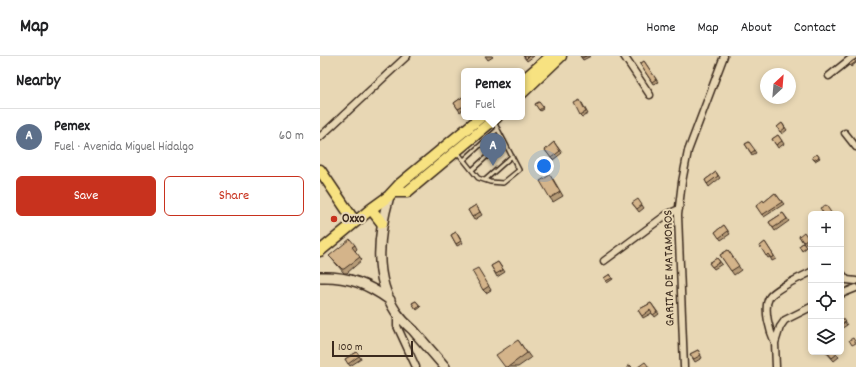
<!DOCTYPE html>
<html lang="en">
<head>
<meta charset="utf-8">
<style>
	:root { --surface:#fff; --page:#f6f6f6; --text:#202124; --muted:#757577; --line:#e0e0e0; --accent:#c8321e }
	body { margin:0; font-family:Dekko,sans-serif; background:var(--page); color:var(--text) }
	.controls { position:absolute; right:12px; bottom:12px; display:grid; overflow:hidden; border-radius:6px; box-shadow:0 2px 6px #0003 }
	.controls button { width:36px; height:36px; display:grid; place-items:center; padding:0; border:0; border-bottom:1px solid var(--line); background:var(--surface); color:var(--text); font:20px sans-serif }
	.compass { position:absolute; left:440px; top:12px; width:36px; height:36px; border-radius:50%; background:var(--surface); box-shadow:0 2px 6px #0003; rotate:26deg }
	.scale { position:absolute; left:12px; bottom:10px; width:81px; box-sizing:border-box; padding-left:4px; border:2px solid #3b2a1e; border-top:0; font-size:11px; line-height:14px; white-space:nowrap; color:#3b2a1e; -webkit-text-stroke:3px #e8d7b4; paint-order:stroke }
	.you { position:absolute; left:224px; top:110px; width:14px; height:14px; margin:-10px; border:3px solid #fff; border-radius:50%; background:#1a73e8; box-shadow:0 0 0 6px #1a73e833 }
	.badge { display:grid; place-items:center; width:26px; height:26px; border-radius:50%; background:var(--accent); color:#fff; font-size:13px; font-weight:700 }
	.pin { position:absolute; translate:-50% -33px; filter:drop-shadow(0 1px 2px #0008) }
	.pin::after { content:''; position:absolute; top:21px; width:14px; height:12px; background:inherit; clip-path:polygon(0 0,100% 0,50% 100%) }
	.popup { position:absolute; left:141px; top:12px; width:64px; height:52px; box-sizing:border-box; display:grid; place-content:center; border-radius:6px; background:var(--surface); filter:drop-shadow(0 1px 3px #0005); font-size:13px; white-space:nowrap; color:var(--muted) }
	.popup b { font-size:15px; color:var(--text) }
	.popup::after { content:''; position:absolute; left:50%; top:100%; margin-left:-8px; border:8px solid transparent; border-top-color:var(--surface) }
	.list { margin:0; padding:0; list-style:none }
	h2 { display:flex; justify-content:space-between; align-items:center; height:52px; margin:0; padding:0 16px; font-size:17px }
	h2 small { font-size:13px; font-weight:400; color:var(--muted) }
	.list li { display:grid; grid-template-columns:26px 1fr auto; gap:12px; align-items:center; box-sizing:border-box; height:56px; padding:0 16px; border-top:1px solid var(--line) }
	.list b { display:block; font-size:15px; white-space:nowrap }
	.list p { margin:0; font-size:13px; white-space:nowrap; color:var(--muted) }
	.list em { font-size:13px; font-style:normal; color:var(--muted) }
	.actions { display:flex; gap:8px; padding:12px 16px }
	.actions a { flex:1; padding:9px 0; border:1px solid var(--accent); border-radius:6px; text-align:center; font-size:14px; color:var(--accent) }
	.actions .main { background:var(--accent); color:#fff }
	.icon { flex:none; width:22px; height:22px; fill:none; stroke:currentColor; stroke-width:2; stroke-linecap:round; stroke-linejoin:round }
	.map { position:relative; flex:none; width:536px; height:311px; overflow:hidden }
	header { display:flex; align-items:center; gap:24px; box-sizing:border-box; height:56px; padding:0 20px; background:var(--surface); border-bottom:1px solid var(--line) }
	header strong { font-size:19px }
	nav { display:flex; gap:22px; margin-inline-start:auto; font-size:14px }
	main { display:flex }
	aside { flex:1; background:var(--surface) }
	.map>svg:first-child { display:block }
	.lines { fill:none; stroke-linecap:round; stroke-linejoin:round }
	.service-casing { stroke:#3b2a1e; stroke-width:6 }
	.minor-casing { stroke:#3b2a1e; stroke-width:9 }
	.secondary-casing { stroke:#3b2a1e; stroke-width:12 }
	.primary-casing { stroke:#3b2a1e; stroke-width:13 }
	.service { stroke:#e8d7b4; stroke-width:3 }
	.minor { stroke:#e8d7b4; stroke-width:6 }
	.secondary { stroke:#e8d7b4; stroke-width:9 }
	.primary { stroke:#f7e281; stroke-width:10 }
	.wall { fill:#b69b77; stroke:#3b2a1e }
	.building { fill:#d4b48a; stroke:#3b2a1e }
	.poi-dot { fill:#c8321e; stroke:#e8d7b4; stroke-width:1.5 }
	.labels { text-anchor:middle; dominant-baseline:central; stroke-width:4; stroke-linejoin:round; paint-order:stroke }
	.poi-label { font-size:13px; font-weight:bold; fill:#3b2a1e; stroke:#e8d7b4; text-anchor:start }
	.street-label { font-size:13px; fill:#3b2a1e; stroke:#e8d7b4 }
</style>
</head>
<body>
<header>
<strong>Map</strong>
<nav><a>Home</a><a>Map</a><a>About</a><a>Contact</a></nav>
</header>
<main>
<aside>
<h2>Nearby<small></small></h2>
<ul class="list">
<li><span class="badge" style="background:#5c6f8a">A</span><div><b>Pemex</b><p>Fuel · Avenida Miguel Hidalgo</p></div><em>60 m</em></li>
</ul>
<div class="actions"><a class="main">Save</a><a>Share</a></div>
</aside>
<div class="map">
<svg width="536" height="311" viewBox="0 0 536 311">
	<rect width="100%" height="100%" fill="#e8d7b4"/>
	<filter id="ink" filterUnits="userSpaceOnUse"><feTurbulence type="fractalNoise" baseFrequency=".025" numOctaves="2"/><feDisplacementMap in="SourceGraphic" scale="8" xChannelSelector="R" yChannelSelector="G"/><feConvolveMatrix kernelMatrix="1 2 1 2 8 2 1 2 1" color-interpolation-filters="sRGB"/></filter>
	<g filter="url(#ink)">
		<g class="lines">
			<!-- service casing -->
			<g class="service-casing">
				<path id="service" d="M 138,97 L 158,122 L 170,126 L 183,127 L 199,114 L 174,66
					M 145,103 L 178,73
					M 152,114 L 184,85
					M 165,124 L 192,100"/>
			</g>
			<!-- minor casing -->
			<g class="minor-casing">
				<path id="minor" d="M 304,0 L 330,39
					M 509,20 L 534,0
					M 525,77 L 536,91
					M 0,81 L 87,0
					M 284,205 L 346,159 L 359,153
					M 521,217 L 527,224 L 536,225
					M 521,238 L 536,232
					M 77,257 L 77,270 L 96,311
					M 455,287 C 450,276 443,253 449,242 C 454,233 481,221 491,216
					M 364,311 L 358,159 L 362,126 L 368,95 L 404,0
					M 456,311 L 455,287 L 460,271 L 465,264 L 491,251"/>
			</g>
			<!-- secondary casing -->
			<g class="secondary-casing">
				<path id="secondary" d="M 69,140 C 58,179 53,221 76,256 C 81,263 87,269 93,274 C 104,287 115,299 125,311
					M 0,221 C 29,220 47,228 70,244"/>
			</g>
			<!-- primary casing -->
			<g class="primary-casing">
				<path id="primary" d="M 202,25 L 231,0
					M 202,37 L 241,0
					M 0,114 L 35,166
					M 74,136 L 87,136 L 177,61
					M 51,153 L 62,167
					M 0,195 L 51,153 L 69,140 L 81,127 L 161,61"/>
			</g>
			<!-- service -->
			<use href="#service" class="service"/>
			<!-- minor -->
			<use href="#minor" class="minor"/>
			<!-- secondary -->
			<use href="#secondary" class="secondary"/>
			<!-- primary -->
			<use href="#primary" class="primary"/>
		</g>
		<!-- wall -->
		<path class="wall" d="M 165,0 L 172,0 L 173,1 L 168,4 Z
			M 203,0 L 214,0 L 207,5 Z
			M 260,0 L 271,0 L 263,4 Z
			M 534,4 L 536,6 L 536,7 L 531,11 L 529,8 Z
			M 324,5 L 338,26 L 333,28 L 320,8 Z
			M 144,40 L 144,53 L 140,56 L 134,47 Z
			M 219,46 L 223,53 L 220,55 L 215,48 Z
			M 262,47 L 268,58 L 262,61 L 260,59 Z
			M 462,67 L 467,74 L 462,78 L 457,71 Z
			M 458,79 L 464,88 L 458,92 L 452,83 Z
			M 234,86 L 242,97 L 233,104 L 225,94 Z
			M 429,86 L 436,97 L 432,99 L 425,88 Z
			M 497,98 L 500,102 L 495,105 L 492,101 Z
			M 396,116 L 400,122 L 389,131 L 385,124 Z
			M 233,123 L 243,140 L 233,146 L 230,142 Z
			M 455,137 L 464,148 L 444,161 L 436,150 L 444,146 Z
			M 312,147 L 322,149 L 324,152 L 319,156 Z
			M 156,149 L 162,159 L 154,164 L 148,154 Z
			M 463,157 L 469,165 L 455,175 L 449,166 Z
			M 404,169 L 410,178 L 401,184 L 395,176 Z
			M 136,176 L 143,187 L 137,190 L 131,179 Z
			M 479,180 L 488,182 L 490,184 L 484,188 Z
			M 445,186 L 456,203 L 452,205 L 450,201 L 448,202 L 440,190 Z
			M 483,187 L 486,192 L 482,195 L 479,190 Z
			M 35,189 L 37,193 L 35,195 L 42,204 L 27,217 L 24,217 L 12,203 L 9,200 Z
			M 408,194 L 421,214 L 414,219 L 400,199 Z
			M 397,202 L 402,208 L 394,213 L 389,207 Z
			M 178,206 L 185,216 L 177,221 L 171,210 Z
			M 160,216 L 171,234 L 166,237 L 163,234 Z
			M 290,218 L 293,223 L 287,227 L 284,222 Z
			M 96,245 L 101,251 L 97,254 L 92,247 Z
			M 331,247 L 339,258 L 335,261 L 332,257 L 323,262 L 318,254 Z
			M 521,261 L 527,269 L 521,273 Z
			M 198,284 L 211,302 L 198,311 L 185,311 Z
			M 378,294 L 382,302 L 375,306 L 370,298 Z
			M 37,296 L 41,303 L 30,310 L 25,303 Z
			M 506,296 L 515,296 L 519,301 L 514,305 Z"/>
		<!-- building -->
		<path class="building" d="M 204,0 L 209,0 L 206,3 Z
			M 260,0 L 266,0 L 262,2 Z
			M 534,4 L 536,6 L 530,10 L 529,8 Z
			M 324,5 L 336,23 L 332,26 L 320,8 Z
			M 144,40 L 144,50 L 138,53 L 134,47 Z
			M 260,44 L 266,56 L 260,59 L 254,47 Z
			M 219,46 L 223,51 L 219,54 L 215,48 Z
			M 462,67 L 465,72 L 460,76 L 457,71 Z
			M 458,79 L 462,85 L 456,89 L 452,83 Z
			M 234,86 L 240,95 L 231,102 L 225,94 Z
			M 429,86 L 435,94 L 431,97 L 425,88 Z
			M 497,98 L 499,101 L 494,104 L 492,101 Z
			M 396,116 L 398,120 L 387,128 L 385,124 Z
			M 230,119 L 240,136 L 230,142 L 220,125 Z
			M 455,137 L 462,146 L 442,159 L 436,150 L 443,144 L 444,146 Z
			M 318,143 L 322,149 L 317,153 L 312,147 Z
			M 156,149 L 160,156 L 152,161 L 148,154 Z
			M 506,149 L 512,158 L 504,158 L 500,152 Z
			M 463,157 L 467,163 L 453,172 L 449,166 Z
			M 404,169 L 408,175 L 399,182 L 395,176 Z
			M 136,176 L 141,185 L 136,188 L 131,179 Z
			M 484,176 L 488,182 L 483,186 L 479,180 Z
			M 30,183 L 35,189 L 32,191 L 40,201 L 24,213 L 22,213 L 9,200 Z
			M 445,186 L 454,200 L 451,202 L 448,198 L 446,200 L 440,190 Z
			M 483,187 L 486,191 L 482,194 L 479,190 Z
			M 408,194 L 419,210 L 411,215 L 400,199 Z
			M 397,202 L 400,206 L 392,211 L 389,207 Z
			M 178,206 L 183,214 L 176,218 L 171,210 Z
			M 158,212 L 169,230 L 163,234 L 152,215 Z
			M 290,218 L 292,222 L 286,225 L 284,222 Z
			M 96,245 L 100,250 L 96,253 L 92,247 Z
			M 331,247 L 337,256 L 333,259 L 330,254 L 322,260 L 318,254 Z
			M 521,261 L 525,266 L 521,269 Z
			M 533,282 L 536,287 L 532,289 L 529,284 Z
			M 198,284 L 207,297 L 188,311 L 185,311 L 176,299 Z
			M 378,294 L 381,299 L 374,303 L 370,298 Z
			M 37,296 L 39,300 L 28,308 L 25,303 Z
			M 507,296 L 515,296 L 517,298 L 512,302 Z
			M 325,306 L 329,311 L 318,311 Z
			M 310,309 L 312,311 L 307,311 Z"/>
	</g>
	<!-- markers -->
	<circle class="poi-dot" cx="14" cy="163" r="4"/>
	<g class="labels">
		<!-- poi labels -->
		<g class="poi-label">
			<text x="22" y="163">Oxxo</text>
		</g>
		<!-- street labels -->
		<g class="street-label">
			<text transform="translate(350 212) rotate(-91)">GARITA DE MATAMOROS</text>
		</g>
	</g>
</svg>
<div class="controls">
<button>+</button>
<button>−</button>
<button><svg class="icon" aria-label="locate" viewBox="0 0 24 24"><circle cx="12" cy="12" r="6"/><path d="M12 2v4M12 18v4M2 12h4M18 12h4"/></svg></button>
<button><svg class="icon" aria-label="layers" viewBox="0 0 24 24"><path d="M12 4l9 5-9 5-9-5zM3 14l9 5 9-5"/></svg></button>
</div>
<svg class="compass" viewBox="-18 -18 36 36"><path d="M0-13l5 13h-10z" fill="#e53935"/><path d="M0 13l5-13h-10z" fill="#757577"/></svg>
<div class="scale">100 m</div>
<div class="you"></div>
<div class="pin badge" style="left:173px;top:110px;background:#5c6f8a">A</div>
<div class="popup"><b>Pemex</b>Fuel</div>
</div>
</main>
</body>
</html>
